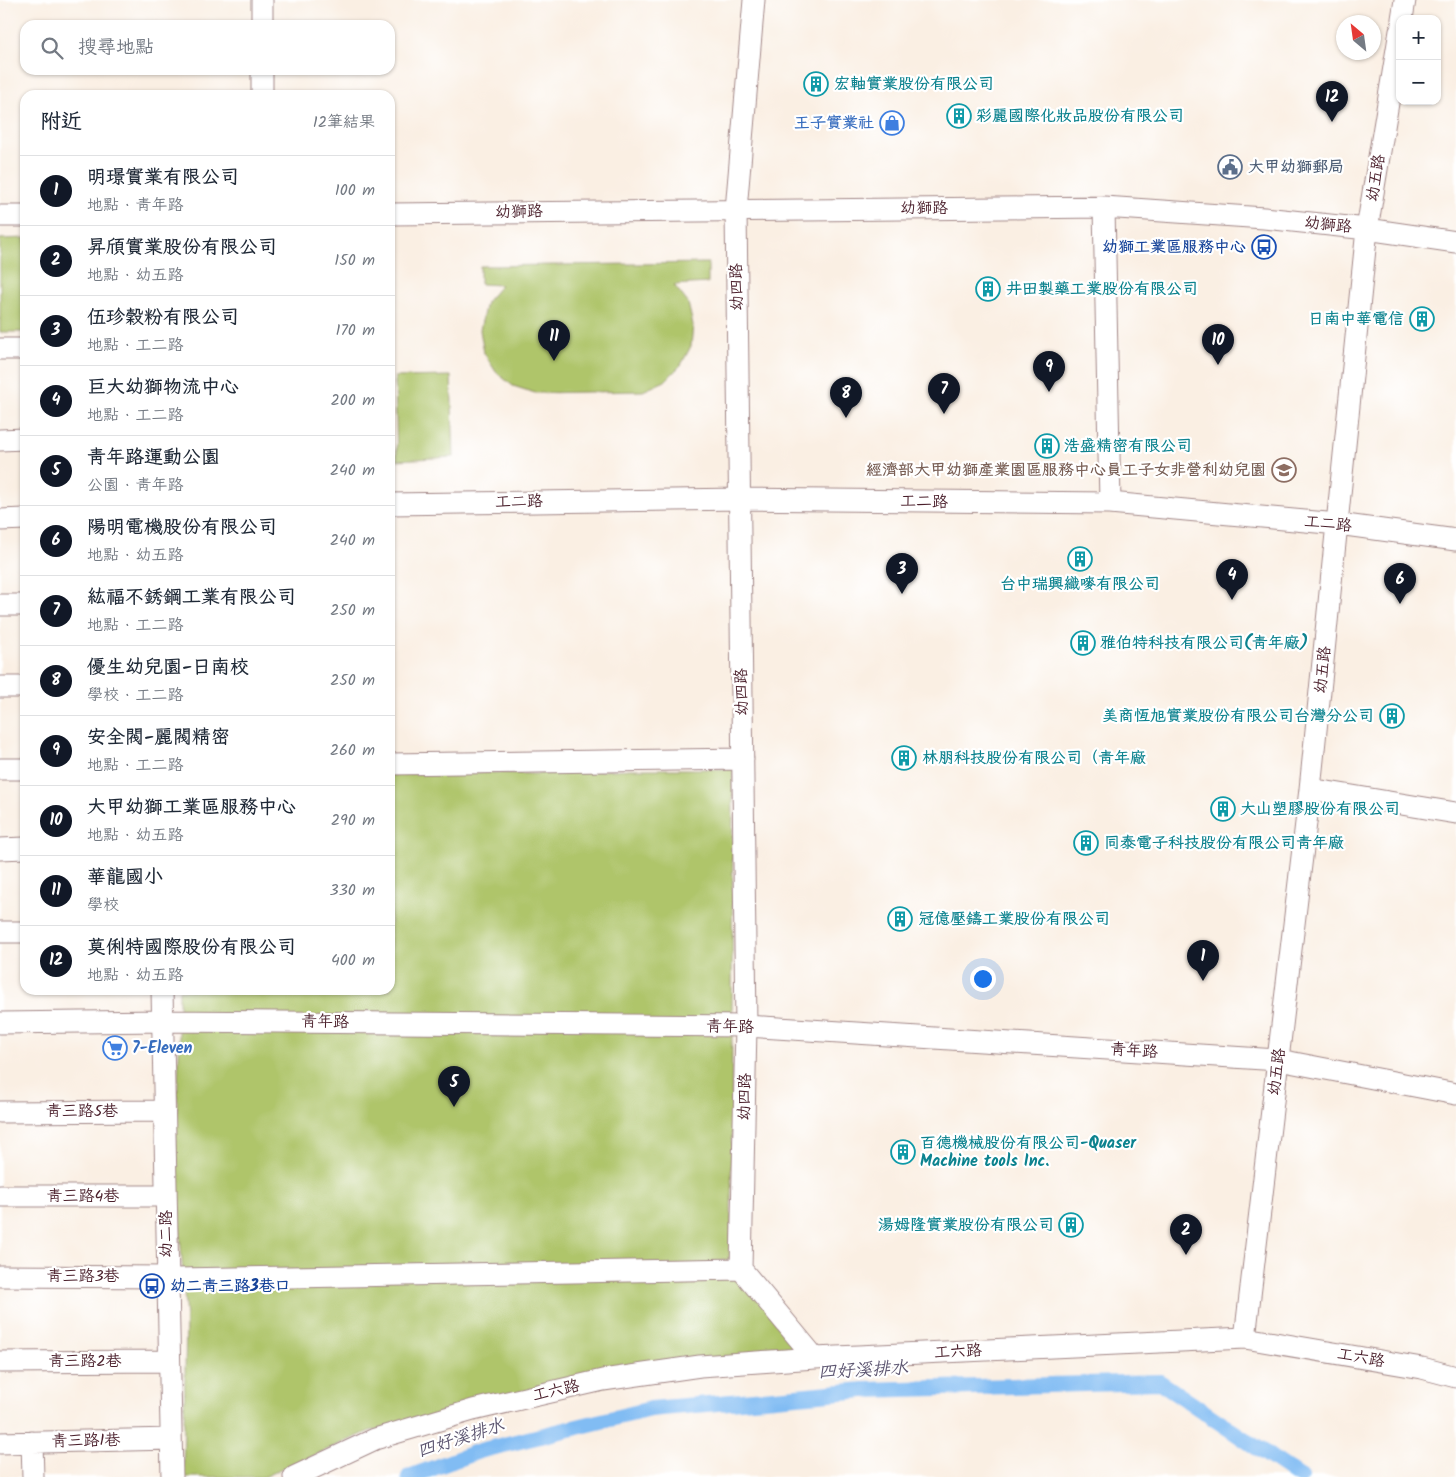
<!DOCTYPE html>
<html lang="zh-TW">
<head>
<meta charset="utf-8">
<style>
	:root { --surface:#fff; --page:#f2f2f3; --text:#1f2937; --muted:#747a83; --line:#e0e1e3; --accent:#111827 }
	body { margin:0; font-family:Kalam,"LXGW WenKai TC",sans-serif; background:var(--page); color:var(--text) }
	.controls { position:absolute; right:15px; top:15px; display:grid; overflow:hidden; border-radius:10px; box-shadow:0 1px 4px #0004 }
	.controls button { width:45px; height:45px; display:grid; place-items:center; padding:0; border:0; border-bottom:1px solid var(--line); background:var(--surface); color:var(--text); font:25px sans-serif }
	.compass { position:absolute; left:1336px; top:15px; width:45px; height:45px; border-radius:50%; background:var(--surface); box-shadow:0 1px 4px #0004; rotate:331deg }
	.you { position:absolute; left:982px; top:978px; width:18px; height:18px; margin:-12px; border:4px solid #fff; border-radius:50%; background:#1a73e8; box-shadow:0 0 0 8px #1a73e833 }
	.badge { display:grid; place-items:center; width:32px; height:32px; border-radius:50%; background:var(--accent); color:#fff; font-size:16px; font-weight:700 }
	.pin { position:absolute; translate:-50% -41px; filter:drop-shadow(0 1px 2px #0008) }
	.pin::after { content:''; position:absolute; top:26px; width:18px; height:15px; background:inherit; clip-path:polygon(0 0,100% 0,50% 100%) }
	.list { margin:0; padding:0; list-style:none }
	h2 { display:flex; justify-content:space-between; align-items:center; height:65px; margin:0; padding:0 20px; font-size:21px }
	h2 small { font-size:16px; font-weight:400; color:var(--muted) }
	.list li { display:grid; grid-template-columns:32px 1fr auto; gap:15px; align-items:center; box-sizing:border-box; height:70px; padding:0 20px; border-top:1px solid var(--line) }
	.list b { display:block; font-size:19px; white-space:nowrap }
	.list p { margin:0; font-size:16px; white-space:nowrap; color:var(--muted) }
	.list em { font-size:16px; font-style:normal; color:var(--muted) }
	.icon { flex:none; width:28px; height:28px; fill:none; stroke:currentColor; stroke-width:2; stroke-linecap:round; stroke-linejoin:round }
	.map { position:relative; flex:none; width:1456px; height:1477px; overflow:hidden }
	.search { position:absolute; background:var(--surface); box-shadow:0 1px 4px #0004; left:20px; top:20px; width:375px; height:55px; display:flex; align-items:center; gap:12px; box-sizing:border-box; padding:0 18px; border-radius:15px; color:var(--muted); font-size:19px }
	.panel { position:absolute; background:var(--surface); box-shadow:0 1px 4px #0004; left:20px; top:90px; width:375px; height:905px; border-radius:15px }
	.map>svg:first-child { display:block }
	.green { fill:#afc56a; stroke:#7c724a }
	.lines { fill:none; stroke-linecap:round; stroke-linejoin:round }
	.canal { stroke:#81bcf3; stroke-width:16 }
	.minor-casing { stroke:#a28787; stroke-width:23 }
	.minor { stroke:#fff; stroke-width:21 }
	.labels { text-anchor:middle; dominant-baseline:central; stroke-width:4.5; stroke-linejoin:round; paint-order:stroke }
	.culture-label { font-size:16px; font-weight:bold; fill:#0d838f; stroke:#fff; text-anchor:start }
	.shop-label { font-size:16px; font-weight:bold; fill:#366cbe; stroke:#fff; text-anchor:end }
	.service-label { font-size:16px; font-weight:bold; fill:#4e5e75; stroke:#fff; text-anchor:start }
	.street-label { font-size:16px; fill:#4a1f2b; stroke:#fff }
	.transit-label { font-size:16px; font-weight:bold; fill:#164399; stroke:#fff; text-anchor:end }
	.education-label { font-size:16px; font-weight:bold; fill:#785e54; stroke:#fff; text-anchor:end }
	.water-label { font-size:18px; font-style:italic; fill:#5d5671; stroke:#fff }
</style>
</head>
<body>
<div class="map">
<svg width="1456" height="1477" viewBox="0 0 1456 1477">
	<rect width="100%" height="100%" fill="#fff"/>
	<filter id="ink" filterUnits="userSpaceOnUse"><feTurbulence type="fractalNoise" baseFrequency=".02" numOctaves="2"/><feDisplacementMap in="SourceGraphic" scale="10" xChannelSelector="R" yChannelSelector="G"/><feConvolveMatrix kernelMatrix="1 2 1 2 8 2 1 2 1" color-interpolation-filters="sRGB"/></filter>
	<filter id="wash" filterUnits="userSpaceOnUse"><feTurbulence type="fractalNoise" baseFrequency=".0096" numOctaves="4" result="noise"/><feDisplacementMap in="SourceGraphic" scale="20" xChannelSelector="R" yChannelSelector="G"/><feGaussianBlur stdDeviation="1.12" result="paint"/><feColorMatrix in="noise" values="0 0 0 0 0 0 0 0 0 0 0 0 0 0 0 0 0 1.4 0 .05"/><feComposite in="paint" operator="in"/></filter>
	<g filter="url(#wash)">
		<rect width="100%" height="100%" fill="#faefe3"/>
		<!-- green -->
		<path class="green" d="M 25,238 L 25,332 L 0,332 L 0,239 Z
			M 708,263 L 708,283 L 674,285 L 688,303 L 693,325 L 691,346 L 681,365 L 665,381 L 643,391 L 535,393 L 513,386 L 496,372 L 484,353 L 480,330 L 486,302 L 501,285 L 480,284 L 480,266 Z
			M 451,376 L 454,457 L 397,460 L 395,377 Z
			M 631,769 L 733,769 L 731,1259 L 795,1349 L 370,1431 L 264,1477 L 183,1477 L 186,1320 L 175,1160 L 179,1053 L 179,990 L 390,990 L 390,775 L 447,771 L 534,774 Z"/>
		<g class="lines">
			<!-- canal -->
			<path class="canal" d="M 409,1477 L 479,1451 L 651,1409 L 864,1390 L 1160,1382 L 1300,1477"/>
		</g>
	</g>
	<g filter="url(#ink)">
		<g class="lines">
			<!-- minor casing -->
			<g class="minor-casing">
				<path id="minor" d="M 754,0 L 736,210 L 746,1026 L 741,1269 L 815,1358
					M 1402,19 L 1405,0
					M 262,25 L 262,0
					M 262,95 L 262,70
					M 1104,207 L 1110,503
					M 390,214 L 1104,207 L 1264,218 L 1367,229 L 1456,242
					M 0,216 L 25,216
					M 0,349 L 25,349
					M 0,440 L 25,439
					M 390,504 L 740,499 L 1110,503 L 1338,524 L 1456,540
					M 0,520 L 25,519
					M 0,605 L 25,605
					M 0,687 L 25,687
					M 390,764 L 743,759
					M 0,769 L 25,769
					M 1310,789 L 1456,813
					M 0,849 L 25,848
					M 0,932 L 25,932
					M 162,990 L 172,1477
					M 0,1023 L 162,1021 L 746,1026 L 1279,1060 L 1456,1094
					M 0,1112 L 164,1111
					M 0,1196 L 166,1196
					M 0,1276 L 167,1277 L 178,1279 L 741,1269
					M 1245,1338 L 1310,789 L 1367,229 L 1400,31
					M 0,1362 L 169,1361
					M 32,1442 L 33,1477
					M 0,1443 L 171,1439
					M 294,1477 L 375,1439 L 473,1410 L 603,1380 L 700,1366 L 815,1358 L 1245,1338 L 1422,1368 L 1456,1377"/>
			</g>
			<!-- minor -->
			<use href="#minor" class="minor"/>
		</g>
	</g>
	<!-- icons -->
	<defs>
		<g id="building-ring" transform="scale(1.25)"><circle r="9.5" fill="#fff" stroke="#0f9aa8" stroke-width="1.5"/><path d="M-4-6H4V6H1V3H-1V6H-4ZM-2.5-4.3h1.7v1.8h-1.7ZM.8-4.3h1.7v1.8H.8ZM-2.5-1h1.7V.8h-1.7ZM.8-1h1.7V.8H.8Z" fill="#0f9aa8"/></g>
		<g id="shop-ring" transform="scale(1.25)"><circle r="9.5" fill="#fff" stroke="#3f7fe0" stroke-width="1.5"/><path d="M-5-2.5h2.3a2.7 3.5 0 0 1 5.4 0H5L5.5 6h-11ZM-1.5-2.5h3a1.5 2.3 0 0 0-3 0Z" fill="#3f7fe0"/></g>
		<g id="civic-ring" transform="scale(1.25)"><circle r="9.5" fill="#fff" stroke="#5c6f8a" stroke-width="1.5"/><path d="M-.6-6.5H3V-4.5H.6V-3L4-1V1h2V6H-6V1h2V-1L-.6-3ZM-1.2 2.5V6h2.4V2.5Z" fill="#5c6f8a"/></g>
		<g id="bus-ring" transform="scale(1.25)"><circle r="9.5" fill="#fff" stroke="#1a4fb4" stroke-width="1.5"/><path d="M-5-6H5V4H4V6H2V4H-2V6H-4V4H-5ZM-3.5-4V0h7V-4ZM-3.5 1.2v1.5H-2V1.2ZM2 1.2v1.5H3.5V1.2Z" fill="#1a4fb4"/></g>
		<g id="school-ring" transform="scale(1.25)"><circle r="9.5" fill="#fff" stroke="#8d6e63" stroke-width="1.5"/><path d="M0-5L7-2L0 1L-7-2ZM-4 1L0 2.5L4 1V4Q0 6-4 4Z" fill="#8d6e63"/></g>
		<g id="supermarket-ring" transform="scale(1.25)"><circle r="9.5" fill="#fff" stroke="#3f7fe0" stroke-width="1.5"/><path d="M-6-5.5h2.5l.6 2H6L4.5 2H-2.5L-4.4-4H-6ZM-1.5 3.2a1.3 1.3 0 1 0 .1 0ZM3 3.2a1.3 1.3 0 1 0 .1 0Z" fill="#3f7fe0"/></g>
	</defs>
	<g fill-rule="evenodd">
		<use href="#building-ring" x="816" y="84"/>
		<use href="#building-ring" x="959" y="116"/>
		<use href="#shop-ring" x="892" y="123"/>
		<use href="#civic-ring" x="1230" y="167"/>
		<use href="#bus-ring" x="1264" y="247"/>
		<use href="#building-ring" x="988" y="289"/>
		<use href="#building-ring" x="1422" y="319"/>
		<use href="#building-ring" x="1047" y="446"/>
		<use href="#school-ring" x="1284" y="470"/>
		<use href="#building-ring" x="1080" y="559"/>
		<use href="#building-ring" x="1083" y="643"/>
		<use href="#building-ring" x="1392" y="716"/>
		<use href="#building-ring" x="904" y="758"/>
		<use href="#building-ring" x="1223" y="809"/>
		<use href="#building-ring" x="1086" y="843"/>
		<use href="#building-ring" x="900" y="919"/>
		<use href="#supermarket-ring" x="115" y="1048"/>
		<use href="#building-ring" x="903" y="1152"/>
		<use href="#building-ring" x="1071" y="1225"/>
		<use href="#bus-ring" x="152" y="1286"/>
	</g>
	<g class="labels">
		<!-- culture labels -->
		<g class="culture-label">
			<text x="834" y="84">宏軸實業股份有限公司</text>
			<text x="976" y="116">彩麗國際化妝品股份有限公司</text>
			<text x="1006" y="289">井田製藥工業股份有限公司</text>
			<text x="1404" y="319" text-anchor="end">日南中華電信</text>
			<text x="1064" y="446">浩盛精密有限公司</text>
			<text x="1080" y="584" text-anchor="middle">台中瑞興織嘜有限公司</text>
			<text x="1100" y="643">雅伯特科技有限公司(青年廠)</text>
			<text x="1374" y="716" text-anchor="end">美商恆旭實業股份有限公司台灣分公司</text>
			<text x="922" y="758">林朋科技股份有限公司（青年廠</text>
			<text x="1240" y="809">大山塑膠股份有限公司</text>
			<text x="1104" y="843">同泰電子科技股份有限公司青年廠</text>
			<text x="918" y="919">冠億壓鑄工業股份有限公司</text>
			<text x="920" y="1143">百德機械股份有限公司-Quaser<tspan x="920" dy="18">Machine tools Inc.</tspan></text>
			<text x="1054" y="1225" text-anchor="end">湯姆隆實業股份有限公司</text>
		</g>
		<!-- shop labels -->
		<g class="shop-label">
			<text x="874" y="123">王子實業社</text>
			<text x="132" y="1048" text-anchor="start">7-Eleven</text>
		</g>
		<!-- service labels -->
		<g class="service-label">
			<text x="1248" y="167">大甲幼獅郵局</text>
		</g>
		<!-- street labels -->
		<g class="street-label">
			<text transform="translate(1376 178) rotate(-81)">幼五路</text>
			<text x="924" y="208">幼獅路</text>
			<text transform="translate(519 212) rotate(-1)">幼獅路</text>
			<text transform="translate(1328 225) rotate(6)">幼獅路</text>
			<text transform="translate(737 287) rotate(-91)">幼四路</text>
			<text transform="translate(519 502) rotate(-1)">工二路</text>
			<text transform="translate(924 502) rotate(1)">工二路</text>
			<text transform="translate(1328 524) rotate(6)">工二路</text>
			<text transform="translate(1323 670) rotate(-84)">幼五路</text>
			<text transform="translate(742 692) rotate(-91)">幼四路</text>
			<text transform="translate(325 1022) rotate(1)">青年路</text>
			<text transform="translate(730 1027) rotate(1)">青年路</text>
			<text transform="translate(1134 1051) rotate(4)">青年路</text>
			<text transform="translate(1277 1072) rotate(-83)">幼五路</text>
			<text transform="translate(745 1097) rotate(-89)">幼四路</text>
			<text x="82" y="1111">青三路5巷</text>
			<text x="83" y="1196">青三路4巷</text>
			<text transform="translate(166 1234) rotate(-90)">幼二路</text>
			<text x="83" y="1276">青三路3巷</text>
			<text transform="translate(958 1352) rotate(-3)">工六路</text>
			<text transform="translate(1361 1358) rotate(10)">工六路</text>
			<text x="85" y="1361">青三路2巷</text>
			<text transform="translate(556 1391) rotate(-13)">工六路</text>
			<text transform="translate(86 1441) rotate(-1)">青三路1巷</text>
		</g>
		<!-- transit labels -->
		<g class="transit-label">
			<text x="1246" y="247">幼獅工業區服務中心</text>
			<text x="170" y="1286" text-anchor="start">幼二青三路3巷口</text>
		</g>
		<!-- education labels -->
		<g class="education-label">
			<text x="1266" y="470">經濟部大甲幼獅產業園區服務中心員工子女非營利幼兒園</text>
		</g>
		<!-- water labels -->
		<g class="water-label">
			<text transform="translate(863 1371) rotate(-3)">四好溪排水</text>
			<text transform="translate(461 1439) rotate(-18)">四好溪排水</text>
		</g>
	</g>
</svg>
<div class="controls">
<button>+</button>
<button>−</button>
</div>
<svg class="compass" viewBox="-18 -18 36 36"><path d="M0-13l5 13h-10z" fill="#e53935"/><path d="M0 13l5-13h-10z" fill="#747a83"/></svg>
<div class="you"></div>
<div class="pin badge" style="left:1203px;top:981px">1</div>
<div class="pin badge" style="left:1186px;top:1255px">2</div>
<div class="pin badge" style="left:902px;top:594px">3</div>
<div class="pin badge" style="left:1232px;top:600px">4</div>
<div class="pin badge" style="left:454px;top:1107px">5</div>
<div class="pin badge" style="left:1400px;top:604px">6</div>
<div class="pin badge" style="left:944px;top:414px">7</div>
<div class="pin badge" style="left:846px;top:418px">8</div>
<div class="pin badge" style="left:1049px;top:392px">9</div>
<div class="pin badge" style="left:1218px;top:365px">10</div>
<div class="pin badge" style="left:554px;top:361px">11</div>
<div class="pin badge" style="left:1332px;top:122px">12</div>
<div class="search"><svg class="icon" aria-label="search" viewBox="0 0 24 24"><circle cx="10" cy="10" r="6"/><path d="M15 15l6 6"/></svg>搜尋地點</div>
<section class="panel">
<h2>附近<small>12筆結果</small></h2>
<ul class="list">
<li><span class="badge">1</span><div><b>明璟實業有限公司</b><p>地點 · 青年路</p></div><em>100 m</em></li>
<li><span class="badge">2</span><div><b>昇頎實業股份有限公司</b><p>地點 · 幼五路</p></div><em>150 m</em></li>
<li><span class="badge">3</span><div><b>伍珍穀粉有限公司</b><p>地點 · 工二路</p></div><em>170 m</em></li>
<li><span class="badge">4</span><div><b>巨大幼獅物流中心</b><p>地點 · 工二路</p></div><em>200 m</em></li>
<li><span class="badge">5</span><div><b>青年路運動公園</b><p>公園 · 青年路</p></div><em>240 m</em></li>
<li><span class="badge">6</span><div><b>陽明電機股份有限公司</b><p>地點 · 幼五路</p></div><em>240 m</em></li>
<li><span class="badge">7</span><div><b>紘福不銹鋼工業有限公司</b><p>地點 · 工二路</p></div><em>250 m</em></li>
<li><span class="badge">8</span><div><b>優生幼兒園-日南校</b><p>學校 · 工二路</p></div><em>250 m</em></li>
<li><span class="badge">9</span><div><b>安全閥-麗閥精密</b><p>地點 · 工二路</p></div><em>260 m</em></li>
<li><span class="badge">10</span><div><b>大甲幼獅工業區服務中心</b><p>地點 · 幼五路</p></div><em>290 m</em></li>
<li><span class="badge">11</span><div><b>華龍國小</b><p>學校</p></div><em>330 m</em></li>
<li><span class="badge">12</span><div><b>莫俐特國際股份有限公司</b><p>地點 · 幼五路</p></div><em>400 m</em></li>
</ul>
</section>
</div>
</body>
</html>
